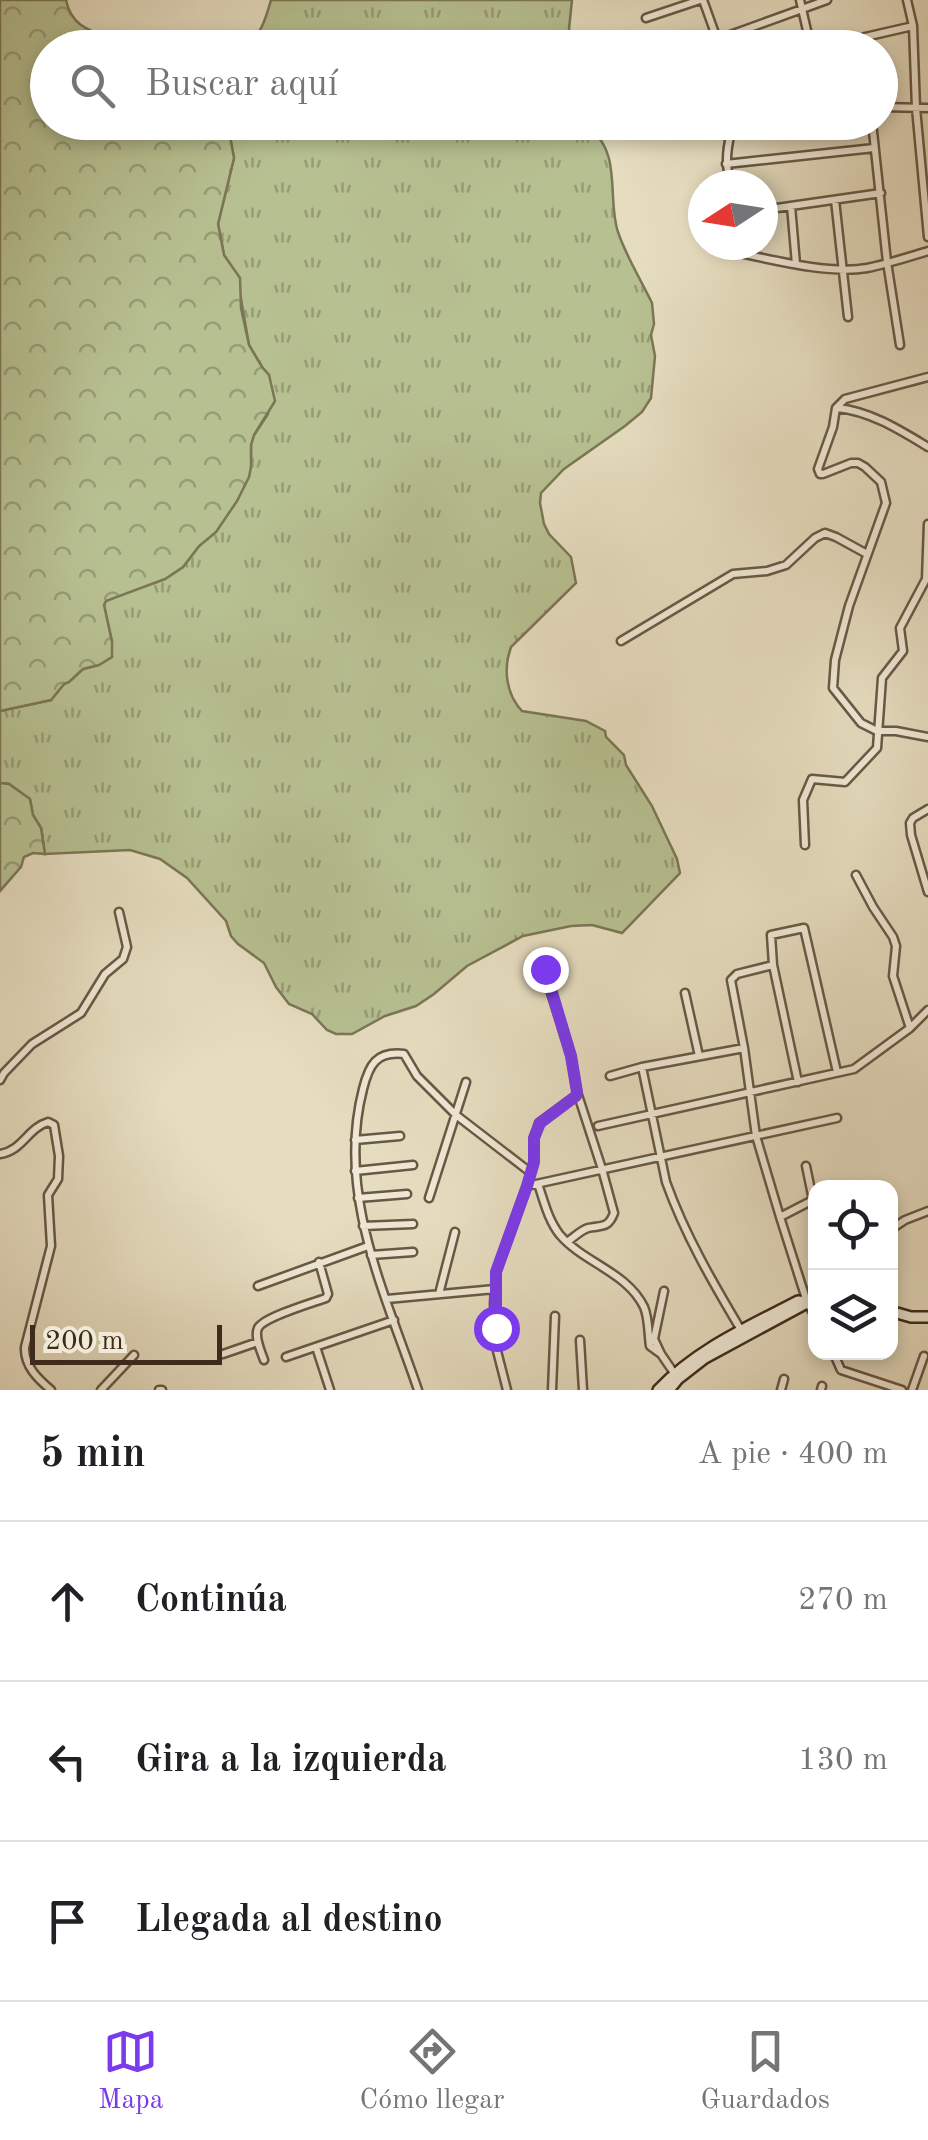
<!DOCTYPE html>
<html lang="es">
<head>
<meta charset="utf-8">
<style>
	:root { --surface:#fff; --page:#f2f2f2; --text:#202124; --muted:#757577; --line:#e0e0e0; --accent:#7c3aed }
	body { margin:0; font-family:"Old Standard TT",serif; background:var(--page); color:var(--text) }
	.controls { position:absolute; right:30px; bottom:30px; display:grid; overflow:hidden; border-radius:20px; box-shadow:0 5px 15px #0003 }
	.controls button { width:90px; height:90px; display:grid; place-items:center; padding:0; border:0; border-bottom:2px solid var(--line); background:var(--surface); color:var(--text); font:50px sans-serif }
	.compass { position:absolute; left:688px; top:170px; width:90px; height:90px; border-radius:50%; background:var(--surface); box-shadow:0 5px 15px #0003; rotate:258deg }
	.scale { position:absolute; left:30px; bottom:25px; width:192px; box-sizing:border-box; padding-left:10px; border:5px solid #3f2b1c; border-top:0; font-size:28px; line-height:35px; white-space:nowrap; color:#3f2b1c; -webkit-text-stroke:8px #efe9d6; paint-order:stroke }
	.stop { position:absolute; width:30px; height:30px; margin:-22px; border:8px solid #7c3aed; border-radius:50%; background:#fff }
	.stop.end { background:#7c3aed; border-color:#fff; box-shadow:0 2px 10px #0008 }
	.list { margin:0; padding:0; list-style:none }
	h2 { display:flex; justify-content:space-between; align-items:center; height:130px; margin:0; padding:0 40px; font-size:42px }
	h2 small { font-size:32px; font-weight:400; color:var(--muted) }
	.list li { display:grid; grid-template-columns:65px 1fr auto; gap:30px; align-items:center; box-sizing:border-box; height:160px; padding:0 40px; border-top:2px solid var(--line) }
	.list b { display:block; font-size:38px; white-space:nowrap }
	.list em { font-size:32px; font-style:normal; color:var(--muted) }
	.icon { flex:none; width:55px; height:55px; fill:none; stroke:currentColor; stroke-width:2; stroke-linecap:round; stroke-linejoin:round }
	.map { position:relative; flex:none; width:928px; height:1390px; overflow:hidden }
	.search { position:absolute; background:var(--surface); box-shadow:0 5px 15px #0003; left:30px; right:30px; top:30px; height:110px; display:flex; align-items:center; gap:25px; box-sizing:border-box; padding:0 35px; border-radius:55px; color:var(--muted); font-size:38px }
	.sheet { height:610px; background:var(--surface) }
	nav { display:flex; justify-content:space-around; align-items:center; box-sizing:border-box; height:140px; border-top:2px solid var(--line); background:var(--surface); font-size:28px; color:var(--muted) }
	nav a { display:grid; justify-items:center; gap:5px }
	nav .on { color:var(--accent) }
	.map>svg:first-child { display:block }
	.grass { fill:url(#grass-tufts); stroke:#7b7656; stroke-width:2.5 }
	.forest { fill:url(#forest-crowns); stroke:#7b7656; stroke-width:2.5 }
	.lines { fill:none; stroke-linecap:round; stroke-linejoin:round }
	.minor-casing { stroke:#695845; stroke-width:11 }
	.secondary-casing { stroke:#3f2b1c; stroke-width:14 }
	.minor { stroke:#efe9d6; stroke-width:6 }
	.secondary { stroke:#efe9d6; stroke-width:9 }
	.route { stroke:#7c3aed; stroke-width:12 }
</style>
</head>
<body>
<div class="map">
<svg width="928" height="1390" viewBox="0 0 928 1390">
	<defs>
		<pattern id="grass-tufts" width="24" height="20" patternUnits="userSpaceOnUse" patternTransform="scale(2.5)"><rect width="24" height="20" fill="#b7c091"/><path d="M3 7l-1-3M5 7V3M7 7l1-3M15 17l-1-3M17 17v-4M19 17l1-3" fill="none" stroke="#969c76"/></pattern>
		<pattern id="forest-crowns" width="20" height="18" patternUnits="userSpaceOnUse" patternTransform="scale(2.5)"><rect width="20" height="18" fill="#b7c091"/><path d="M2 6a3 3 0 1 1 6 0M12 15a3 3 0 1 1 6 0" fill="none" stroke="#969c76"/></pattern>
	</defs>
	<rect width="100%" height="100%" fill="#e6ddc0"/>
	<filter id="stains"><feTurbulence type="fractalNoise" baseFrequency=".002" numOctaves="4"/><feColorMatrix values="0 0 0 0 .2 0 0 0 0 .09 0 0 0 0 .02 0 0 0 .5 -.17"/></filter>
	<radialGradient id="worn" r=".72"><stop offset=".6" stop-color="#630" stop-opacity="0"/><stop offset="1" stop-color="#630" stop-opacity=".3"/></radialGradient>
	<!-- grass -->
	<path class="grass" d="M 271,0 L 572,0 L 569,29 L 573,47 L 218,47 C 227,44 234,45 244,44 C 260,41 267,14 271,0 Z
		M 225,123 L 589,123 L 590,130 C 622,151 607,200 618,232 C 626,256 641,280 652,303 L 654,324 L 651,335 L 655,356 L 651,398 L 642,412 L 625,426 L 564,469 L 541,493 L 540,503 L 544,524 L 549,534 L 571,557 L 576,583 L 511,647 C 503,669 506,694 522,711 L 586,721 L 605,731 L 606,737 L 624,755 L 626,765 L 652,806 L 677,859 L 680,873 L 622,933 L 592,925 L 571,926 L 523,936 L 467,966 L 434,994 L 416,1006 L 385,1016 L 352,1034 L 336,1034 L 327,1030 L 312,1014 L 289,1004 L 276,987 L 264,963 L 238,944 L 231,936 L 226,921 L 187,878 L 160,859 L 130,850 L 45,854 L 41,828 L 33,815 L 30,800 L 9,784 L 0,783 L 0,711 L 51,700 L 64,684 L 69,682 L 83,669 L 99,665 L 112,642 L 104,605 L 106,600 L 165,579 L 183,567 L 199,546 L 216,532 L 239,496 L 251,462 L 251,445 L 254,435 L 268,414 L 269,375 L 262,367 L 249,345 L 237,276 L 224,255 L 218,224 L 234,158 L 228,126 Z"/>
	<!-- forest -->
	<path class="forest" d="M 0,0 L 66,0 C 71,25 88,30 111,39 L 112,46 L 110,47 L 48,48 L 48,122 L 225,122 L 228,126 L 234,158 L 218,224 L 224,255 L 240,278 L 241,308 L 249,345 L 262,367 L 269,375 L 275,401 L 254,435 L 251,445 L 251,467 L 249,477 L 237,501 L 216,532 L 199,546 L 183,567 L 165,579 L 106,601 L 104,605 L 112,642 L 112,657 L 99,665 L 83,669 L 69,682 L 64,684 L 51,700 L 0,711 Z
		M 0,783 L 9,784 L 30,799 L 33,815 L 41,828 L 45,854 L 33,853 L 24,857 L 21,867 L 0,891 Z"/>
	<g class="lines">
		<!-- minor casing -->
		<g class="minor-casing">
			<path id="minor" d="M 703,0 L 717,39
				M 800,0 L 811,48
				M 907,0 L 913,26 L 916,108 L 928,237
				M 646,18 L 700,0
				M 694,48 L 827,0
				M 830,48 L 852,40 L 913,26
				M 880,107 L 928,108
				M 872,122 L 887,262 L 900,345
				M 726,164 L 874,148
				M 731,185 C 724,163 727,144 734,122
				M 835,200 L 848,317
				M 791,206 L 796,264
				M 763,210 L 881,193
				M 728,245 L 725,250 C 766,258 827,275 867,268 C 887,264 908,257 928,251
				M 928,377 L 845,399 L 836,408 L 833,427 L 818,469 L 820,474 L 823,474 L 851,463 L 858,463 L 865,467 L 881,482 L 886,503 L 849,606 L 835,660 L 833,688 L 861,723 L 877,731 L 896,731 L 928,737
				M 837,408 C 870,411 900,430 928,447
				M 621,641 L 733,574 L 767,571 L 786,565 L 815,538 L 825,533 L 836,537 L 867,554
				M 928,809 L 913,818 L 910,823 L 911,835 L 928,892
				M 805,845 L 803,800 L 812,779 L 845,782 L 877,748 L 882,678 L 903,651 L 900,628 L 926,579 L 928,524
				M 856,875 L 873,907 L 893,937 L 896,946 L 893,976 L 910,1028
				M 773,965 L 737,974 L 731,980 L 744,1048 L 756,1136 L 780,1217 L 807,1302 L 816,1318
				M 545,969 L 546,977 L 571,1056 L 577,1092 L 602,1169 L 614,1213 C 608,1229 601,1225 588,1228 C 581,1230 573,1238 567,1242
				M 685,993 L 699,1056
				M 642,1067 L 666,1182 C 685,1235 713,1283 741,1330
				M 610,1076 L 642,1067 L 744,1048
				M 0,1080 L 4,1073 L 32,1044 L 81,1013 L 105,974 L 123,959 L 127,947 L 119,912
				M 798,1082 L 773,965 L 771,935 L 804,928 L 837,1072
				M 598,1126 L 854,1069 L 910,1028 L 928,1010
				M 355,1140 L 400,1136
				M 0,1154 C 22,1151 28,1128 48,1122 L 54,1125 L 59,1156 L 58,1179 L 48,1195 L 51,1246 L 25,1347 C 24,1366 38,1379 51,1390
				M 355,1171 L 413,1165
				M 538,1184 C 544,1201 548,1220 560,1235 C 584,1263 627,1272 644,1307 C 649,1319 648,1333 650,1346 L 661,1354
				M 527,1186 L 837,1118
				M 358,1198 L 407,1194
				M 429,1198 L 466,1082
				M 780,1217 L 813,1200 L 806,1166
				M 363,1226 L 413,1224
				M 890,1230 L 905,1220 L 928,1211
				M 371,1255 L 413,1252
				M 258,1286 L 368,1246
				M 664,1291 L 654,1339 L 661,1354 L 674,1373
				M 439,1294 L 455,1232
				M 387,1299 L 495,1289
				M 580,1340 L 583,1390
				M 316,1347 L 330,1390
				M 833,1352 L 841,1370 L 902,1390
				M 223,1354 L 258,1342
				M 286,1357 L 394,1320
				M 264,1360 C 261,1351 254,1337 258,1328 C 264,1317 312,1303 326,1298 L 328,1294 L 319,1262
				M 101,1390 L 134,1355
				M 159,1390 L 162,1390
				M 418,1390 C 385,1293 336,1193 363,1089 C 369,1065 376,1051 404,1054 L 417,1076 L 456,1115 L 530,1172
				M 507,1390 L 497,1351 L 494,1304 L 496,1272 L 527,1186 L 534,1162 L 534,1139 L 539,1123 L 576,1096 L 577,1092
				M 552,1390 L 555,1316
				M 781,1390 L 784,1379
				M 821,1390 L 822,1386
				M 912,1390 L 924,1356"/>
		</g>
		<!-- secondary casing -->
		<g class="secondary-casing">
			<path id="secondary" d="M 890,1311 L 911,1317 L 928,1317
				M 658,1390 C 697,1349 748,1327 798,1301 L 807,1302
				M 669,1390 L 678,1379 L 705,1358 L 816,1298"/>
		</g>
		<!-- minor -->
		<use href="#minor" class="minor"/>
		<!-- secondary -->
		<use href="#secondary" class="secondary"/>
	</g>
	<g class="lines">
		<!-- route -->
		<path class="route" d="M 496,1328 L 496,1272 L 527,1186 L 534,1162 L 534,1138 L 540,1123 L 576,1096 L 577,1092 L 571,1056 L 545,969"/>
	</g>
	<rect width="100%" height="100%" filter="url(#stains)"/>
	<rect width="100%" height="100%" fill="url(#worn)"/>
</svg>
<div class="controls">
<button><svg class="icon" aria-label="locate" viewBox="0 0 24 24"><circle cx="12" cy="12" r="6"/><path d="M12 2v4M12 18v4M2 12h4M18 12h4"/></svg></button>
<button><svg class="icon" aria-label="layers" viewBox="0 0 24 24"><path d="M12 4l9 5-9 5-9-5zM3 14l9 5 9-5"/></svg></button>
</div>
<svg class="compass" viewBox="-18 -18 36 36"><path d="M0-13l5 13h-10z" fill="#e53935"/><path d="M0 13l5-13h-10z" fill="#757577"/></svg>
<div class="scale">200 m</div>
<div class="stop" style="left:496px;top:1328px"></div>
<div class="stop end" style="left:545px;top:969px"></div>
<div class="search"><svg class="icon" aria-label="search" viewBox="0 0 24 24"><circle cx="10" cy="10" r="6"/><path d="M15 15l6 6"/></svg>Buscar aquí</div>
</div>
<section class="sheet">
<h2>5 min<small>A pie · 400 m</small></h2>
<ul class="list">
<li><svg class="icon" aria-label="ahead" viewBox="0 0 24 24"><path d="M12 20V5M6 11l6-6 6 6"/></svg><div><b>Continúa</b></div><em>270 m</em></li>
<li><svg class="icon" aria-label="left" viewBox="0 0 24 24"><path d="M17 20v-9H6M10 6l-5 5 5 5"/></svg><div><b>Gira a la izquierda</b></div><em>130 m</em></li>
<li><svg class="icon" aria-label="arrive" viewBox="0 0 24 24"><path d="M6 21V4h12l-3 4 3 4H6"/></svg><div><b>Llegada al destino</b></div></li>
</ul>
</section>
<nav>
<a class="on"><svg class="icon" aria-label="map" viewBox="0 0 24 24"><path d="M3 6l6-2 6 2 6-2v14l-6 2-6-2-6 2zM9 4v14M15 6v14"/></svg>Mapa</a>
<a><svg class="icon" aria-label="directions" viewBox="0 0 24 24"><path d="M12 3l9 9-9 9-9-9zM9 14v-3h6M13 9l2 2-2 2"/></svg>Cómo llegar</a>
<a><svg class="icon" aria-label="saved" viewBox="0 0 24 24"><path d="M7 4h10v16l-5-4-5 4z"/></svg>Guardados</a>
</nav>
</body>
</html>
